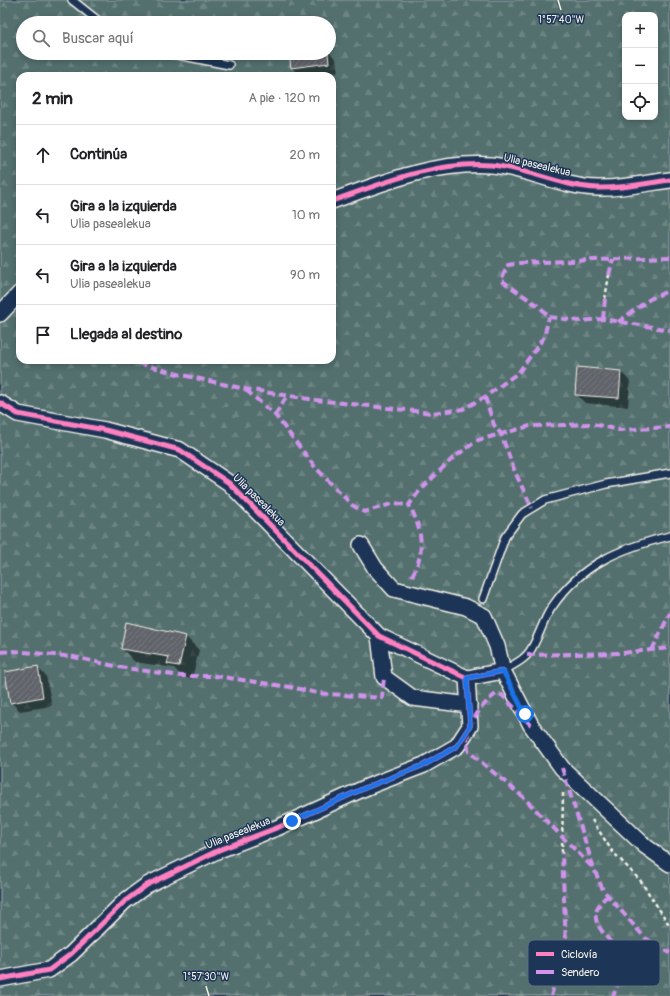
<!DOCTYPE html>
<html lang="es">
<head>
<meta charset="utf-8">
<style>
	:root { --surface:#fff; --page:#f6f6f6; --text:#202124; --muted:#757577; --line:#e0e0e0 }
	body { margin:0; font-family:Pangolin,sans-serif; background:var(--page); color:var(--text) }
	.controls { position:absolute; right:12px; top:12px; display:grid; overflow:hidden; border-radius:8px; box-shadow:0 2px 6px #0003 }
	.controls button { width:36px; height:36px; display:grid; place-items:center; padding:0; border:0; border-bottom:1px solid var(--line); background:var(--surface); color:var(--text); font:20px sans-serif }
	.stop { position:absolute; width:12px; height:12px; margin:-9px; border:3px solid #1a73e8; border-radius:50%; background:#fff }
	.stop.end { background:#1a73e8; border-color:#fff; box-shadow:0 1px 4px #0008 }
	.list { margin:0; padding:0; list-style:none }
	h2 { display:flex; justify-content:space-between; align-items:center; height:52px; margin:0; padding:0 16px; font-size:17px }
	h2 small { font-size:13px; font-weight:400; color:var(--muted) }
	.list li { display:grid; grid-template-columns:26px 1fr auto; gap:12px; align-items:center; box-sizing:border-box; height:60px; padding:0 16px; border-top:1px solid var(--line) }
	.list b { display:block; font-size:15px; white-space:nowrap }
	.list p { margin:0; font-size:13px; white-space:nowrap; color:var(--muted) }
	.list em { font-size:13px; font-style:normal; color:var(--muted) }
	.icon { flex:none; width:22px; height:22px; fill:none; stroke:currentColor; stroke-width:2; stroke-linecap:round; stroke-linejoin:round }
	.map { position:relative; flex:none; width:670px; height:996px; overflow:hidden }
	.search { position:absolute; background:var(--surface); box-shadow:0 2px 6px #0003; left:16px; top:16px; width:320px; height:44px; display:flex; align-items:center; gap:10px; box-sizing:border-box; padding:0 14px; border-radius:22px; color:var(--muted); font-size:15px }
	.panel { position:absolute; background:var(--surface); box-shadow:0 2px 6px #0003; left:16px; top:72px; width:320px; height:292px; border-radius:12px }
	.map>svg:first-child { display:block }
	.forest { fill:url(#forest-firs); stroke:#a4b0ab; fill-rule:evenodd }
	.shadow { fill:#0007 }
	.building { fill:url(#building-hatch); stroke:#f4f1e8 }
	.lines { fill:none; stroke-linecap:round; stroke-linejoin:round }
	.service-casing { stroke:#f4f1e8; stroke-width:10 }
	.minor-casing { stroke:#f4f1e8; stroke-width:18 }
	.path { stroke:#f4f1e8; stroke-width:2.5; stroke-dasharray:4 3; stroke-linecap:butt }
	.service { stroke:#1d3557; stroke-width:7 }
	.minor { stroke:#1d3557; stroke-width:15 }
	.quiet { stroke:#d193ec; stroke-width:4; stroke-dasharray:8 4; stroke-linecap:butt }
	.cycleway-casing { stroke:#1d3557; stroke-width:8 }
	.cycleway { stroke:#ff80c0; stroke-width:5 }
	.route { stroke:#1a73e8; stroke-width:5 }
	.ticks { fill:none; stroke:#f4f1e8; stroke-width:1.5 }
	.labels { text-anchor:middle; dominant-baseline:central; stroke-width:3; stroke-linejoin:round; paint-order:stroke }
	.street-label { font-size:11px; fill:#f4f1e8; stroke:#1d3557 }
	.key { fill:#1d3557; stroke:#5e6d82; stroke-width:1 }
	.key-label { font-size:11px; fill:#f4f1e8 }
	.ticks-label { font-size:10px; text-anchor:middle; fill:#f4f1e8; stroke:#1d3557; stroke-width:3; stroke-linejoin:round; paint-order:stroke }
</style>
</head>
<body>
<div class="map">
<svg width="670" height="996" viewBox="0 0 670 996">
	<defs>
		<pattern id="forest-firs" width="22" height="20" patternUnits="userSpaceOnUse"><rect width="22" height="20" fill="#53706e"/><path d="M5 1l3.5 6h-7zM16 11l3.5 6h-7z" fill="#6c8583"/></pattern>
		<pattern id="building-hatch" width="6" height="6" patternUnits="userSpaceOnUse"><rect width="6" height="6" fill="#60646b"/><path d="M-1 1l2-2M0 6l6-6M5 7l2-2" fill="none" stroke="#777b80"/></pattern>
	</defs>
	<rect width="100%" height="100%" fill="#2a3e5b"/>
	<filter id="ink" filterUnits="userSpaceOnUse"><feTurbulence type="fractalNoise" baseFrequency=".025" numOctaves="2"/><feDisplacementMap in="SourceGraphic" scale="8" xChannelSelector="R" yChannelSelector="G"/><feConvolveMatrix kernelMatrix="1 2 1 2 8 2 1 2 1" color-interpolation-filters="sRGB"/></filter>
	<g filter="url(#ink)">
		<!-- forest -->
		<path class="forest" d="M 0,0 L 670,0 L 670,996 L 0,996 ZM 625,15 L 655,15 L 655,117 L 625,117 ZM 23,23 L 329,23 L 329,53 L 23,53 ZM 20,76 L 332,76 L 332,360 L 20,360 Z"/>
		<!-- shadow -->
		<path class="shadow" d="M 329,52 L 336,59 L 338,72 L 300,76 L 292,68 L 291,55 Z
			M 621,372 L 630,381 L 628,407 L 585,403 L 576,394 Z
			M 127,623 L 186,637 L 199,650 L 192,679 L 182,677 L 174,668 L 135,662 L 122,649 Z
			M 37,667 L 46,676 L 52,706 L 20,711 L 11,702 Z"/>
		<!-- building -->
		<path class="building" d="M 298,53 L 328,53 L 329,63 L 291,68 L 289,54 Z
			M 577,367 L 621,371 L 619,398 L 575,395 Z
			M 126,622 L 186,636 L 179,666 L 167,664 L 169,657 L 121,649 Z
			M 38,666 L 43,697 L 10,703 L 5,672 Z"/>
		<g class="lines">
			<!-- service casing -->
			<g class="service-casing">
				<path id="service" d="M 72,0 L 101,23
					M 167,53 L 229,65
					M 483,599 L 505,537 L 522,514 L 545,500 L 606,484 L 670,473
					M 503,671 C 511,666 520,662 526,656 C 536,647 543,619 552,607 C 582,563 621,548 670,536"/>
			</g>
			<!-- minor casing -->
			<g class="minor-casing">
				<path id="minor" d="M 332,201 C 383,183 435,161 491,165 C 527,168 561,187 598,188 C 622,189 646,183 670,180
					M 0,314 L 20,293
					M 0,403 L 18,414 L 105,430 L 180,450 L 229,483 L 379,636 L 467,678 L 503,671
					M 361,545 L 375,568 L 394,589 L 466,607 L 484,616 L 497,646 L 503,671 L 531,725 L 562,768 L 645,846 L 670,864
					M 379,636 L 384,677 L 413,698 L 469,705
					M 0,979 L 49,970 L 71,954 L 125,901 L 147,885 L 219,850 L 279,827 L 367,787 L 424,765 L 457,746 L 470,726 L 467,678"/>
			</g>
			<!-- path -->
			<path class="path" d="M 605,299 L 609,275
				M 592,820 L 612,851 L 640,880 L 670,926
				M 562,853 L 563,792"/>
			<!-- service -->
			<use href="#service" class="service"/>
			<!-- minor -->
			<use href="#minor" class="minor"/>
			<!-- quiet -->
			<path class="quiet" d="M 670,257 L 519,263 L 508,265 L 501,280 L 541,308 L 549,317 L 579,321 L 603,319 L 670,330
				M 609,275 L 613,259
				M 603,319 L 605,299
				M 618,322 L 650,299 L 670,290
				M 127,360 L 178,374 L 245,389 L 316,400 L 432,413 L 463,409 L 485,397 L 519,372 L 544,337 L 549,317
				M 246,390 L 275,415 L 315,467 L 352,505 L 364,512 L 395,503 L 409,505
				M 485,397 L 494,425 L 501,434 L 515,472 L 532,508
				M 275,415 L 287,396
				M 412,576 C 426,552 422,528 409,505 L 420,490 L 453,458 L 478,440 L 501,434 L 530,426 L 563,425 L 593,424 L 619,430 L 670,427
				M 652,650 L 670,613
				M 0,652 L 14,651 L 74,657 L 119,667 L 181,676 L 215,676 L 290,687 L 317,693 L 382,698 L 384,677
				M 527,655 L 622,653 L 670,648
				M 531,725 L 502,695 L 496,694 C 480,705 461,732 469,752 L 523,797 L 594,869
				M 562,768 L 594,869 L 603,890 L 645,938 L 670,953
				M 608,895 C 576,924 616,935 621,962 C 623,972 617,987 613,996
				M 551,996 L 566,945 L 562,853"/>
			<!-- cycleway casing -->
			<g class="cycleway-casing">
				<path id="cycleway" d="M 332,201 C 383,183 435,161 491,165 C 527,168 561,187 598,188 C 622,189 646,183 670,180
					M 0,403 L 18,414 L 105,430 L 180,450 L 229,483 L 379,636 L 467,678 L 503,671
					M 0,979 L 49,970 L 71,954 L 125,901 L 147,885 L 219,850 L 279,827 L 367,787 L 424,765 L 457,746 L 470,726 L 467,678"/>
			</g>
			<!-- cycleway -->
			<use href="#cycleway" class="cycleway"/>
		</g>
	</g>
	<g class="lines" filter="url(#ink)">
		<!-- route -->
		<path class="route" d="M 292,821 L 367,787 L 424,765 L 457,746 L 470,726 L 467,678 L 503,671 L 525,714"/>
	</g>
	<!-- ticks -->
	<path class="ticks" d="M 558,0 L 561,10M 206,986 L 209,996"/>
	<g class="labels">
		<!-- street labels -->
		<g class="street-label">
			<text transform="translate(537 165) rotate(13)">Ulia pasealekua</text>
			<text transform="translate(259 500) rotate(45)">Ulia pasealekua</text>
			<text transform="translate(238 833) rotate(-22)">Ulia pasealekua</text>
		</g>
	</g>
	<!-- legend -->
	<rect x="528" y="940" width="132" height="46" rx="6" class="key"/>
	<rect x="536" y="952" width="18" height="4" fill="#ff80c0"/>
	<rect x="536" y="970" width="18" height="4" fill="#d193ec"/>
	<g class="key-label">
		<text x="561" y="958">Ciclovía</text>
		<text x="561" y="976">Sendero</text>
	</g>
	<g class="ticks-label">
		<text x="561" y="23">1°57'40"W</text>
		<text x="206" y="980">1°57'30"W</text>
	</g>
</svg>
<div class="controls">
<button>+</button>
<button>−</button>
<button><svg class="icon" aria-label="locate" viewBox="0 0 24 24"><circle cx="12" cy="12" r="6"/><path d="M12 2v4M12 18v4M2 12h4M18 12h4"/></svg></button>
</div>
<div class="stop" style="left:525px;top:714px"></div>
<div class="stop end" style="left:292px;top:821px"></div>
<div class="search"><svg class="icon" aria-label="search" viewBox="0 0 24 24"><circle cx="10" cy="10" r="6"/><path d="M15 15l6 6"/></svg>Buscar aquí</div>
<section class="panel">
<h2>2 min<small>A pie · 120 m</small></h2>
<ul class="list">
<li><svg class="icon" aria-label="ahead" viewBox="0 0 24 24"><path d="M12 20V5M6 11l6-6 6 6"/></svg><div><b>Continúa</b></div><em>20 m</em></li>
<li><svg class="icon" aria-label="left" viewBox="0 0 24 24"><path d="M17 20v-9H6M10 6l-5 5 5 5"/></svg><div><b>Gira a la izquierda</b><p>Ulia pasealekua</p></div><em>10 m</em></li>
<li><svg class="icon" aria-label="left" viewBox="0 0 24 24"><path d="M17 20v-9H6M10 6l-5 5 5 5"/></svg><div><b>Gira a la izquierda</b><p>Ulia pasealekua</p></div><em>90 m</em></li>
<li><svg class="icon" aria-label="arrive" viewBox="0 0 24 24"><path d="M6 21V4h12l-3 4 3 4H6"/></svg><div><b>Llegada al destino</b></div></li>
</ul>
</section>
</div>
</body>
</html>
